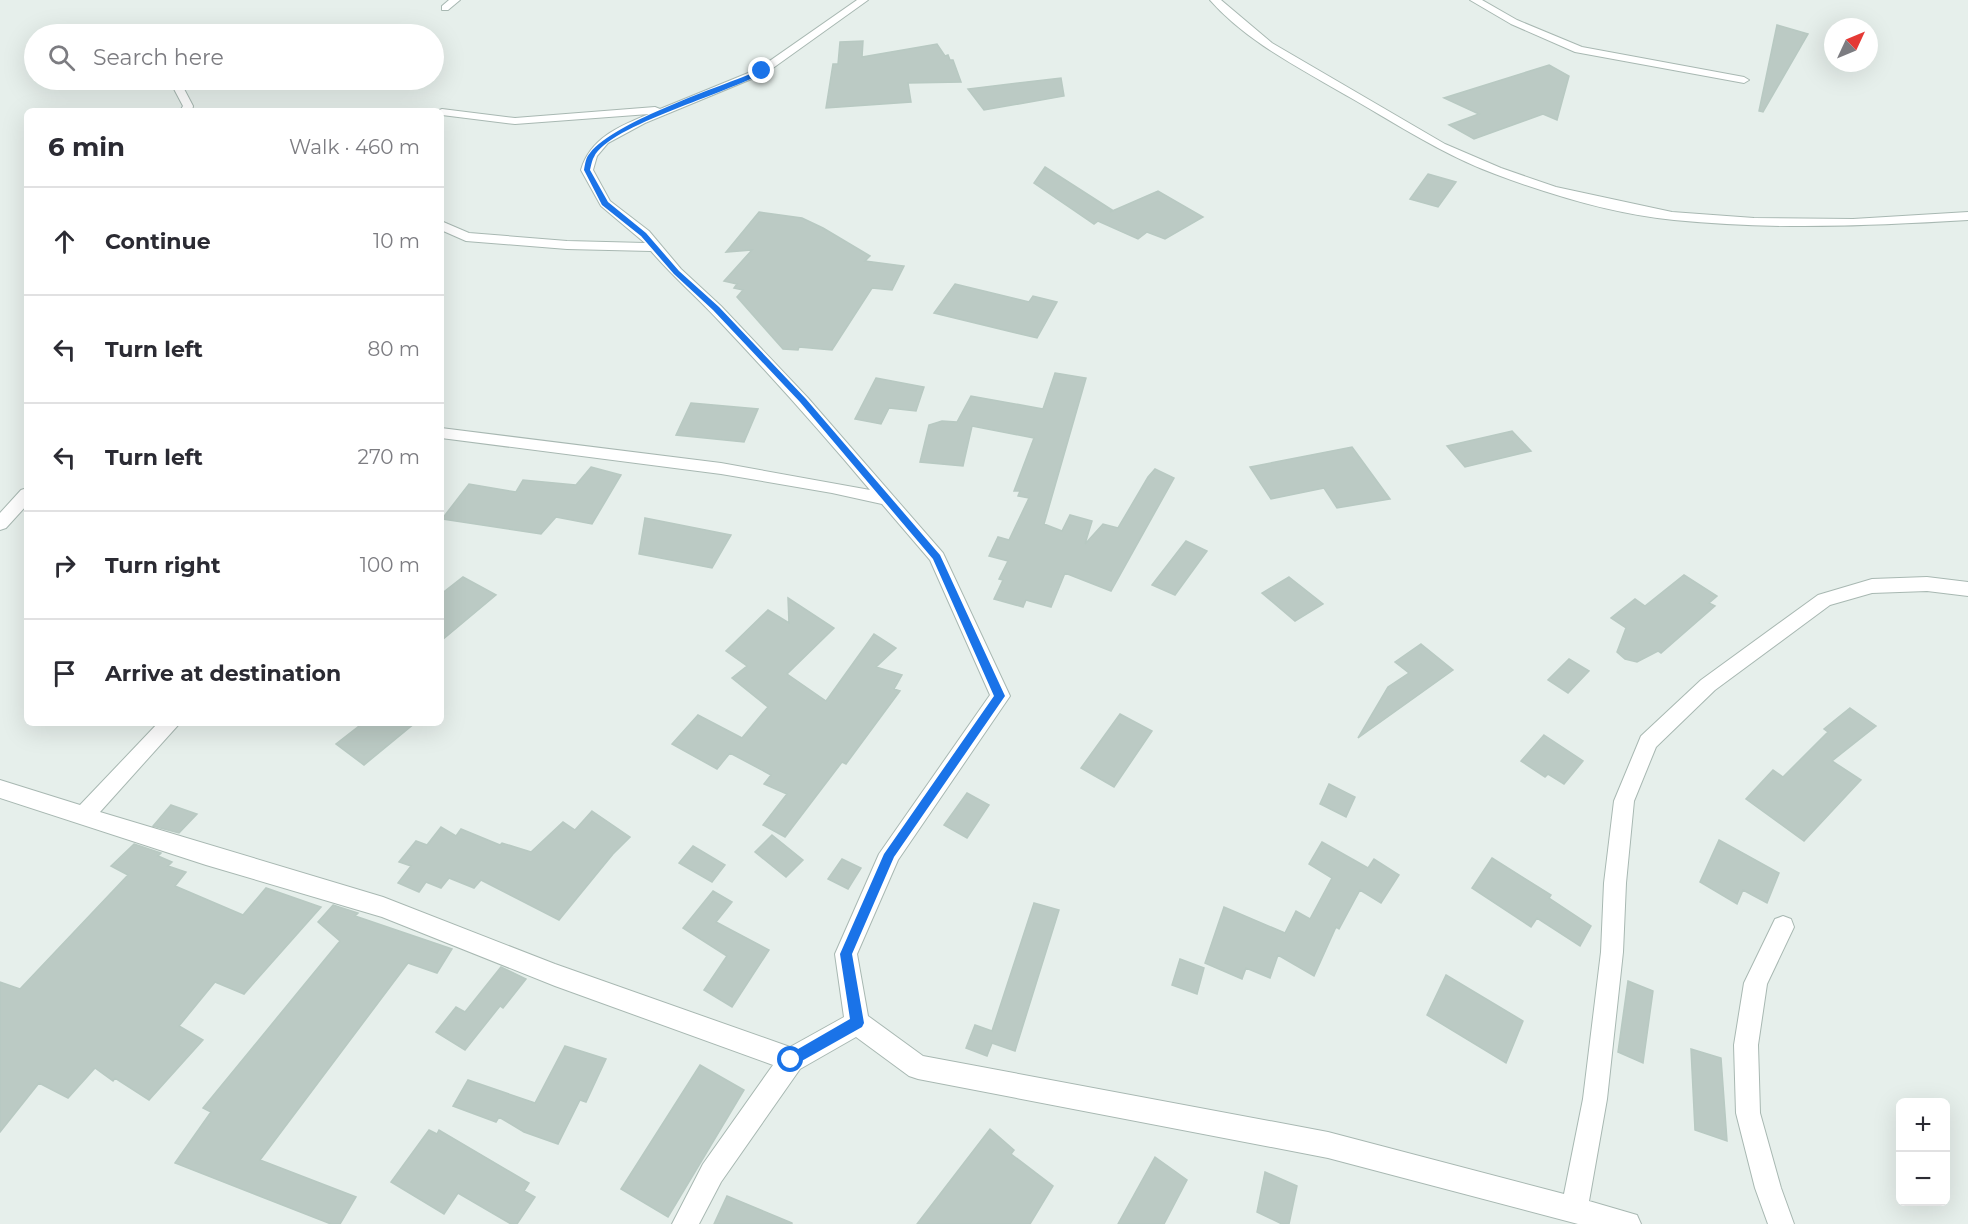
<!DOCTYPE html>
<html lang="en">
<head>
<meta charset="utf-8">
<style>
	:root { --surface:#fff; --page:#f2f2f3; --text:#2b2b33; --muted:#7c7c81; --line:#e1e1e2 }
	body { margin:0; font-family:Montserrat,sans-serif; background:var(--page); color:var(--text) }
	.controls { position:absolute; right:18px; bottom:18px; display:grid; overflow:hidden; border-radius:9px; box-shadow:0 6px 24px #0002 }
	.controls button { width:54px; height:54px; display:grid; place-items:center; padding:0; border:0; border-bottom:2px solid var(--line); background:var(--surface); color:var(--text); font:30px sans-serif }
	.compass { position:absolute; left:1824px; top:18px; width:54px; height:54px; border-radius:50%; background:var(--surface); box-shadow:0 6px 24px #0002; rotate:46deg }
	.stop { position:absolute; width:18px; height:18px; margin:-14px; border:4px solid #1a73e8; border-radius:50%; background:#fff }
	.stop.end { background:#1a73e8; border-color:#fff; box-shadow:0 2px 6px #0008 }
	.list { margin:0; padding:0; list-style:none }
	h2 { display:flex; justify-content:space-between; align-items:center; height:78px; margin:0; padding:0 24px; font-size:26px }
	h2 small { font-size:20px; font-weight:400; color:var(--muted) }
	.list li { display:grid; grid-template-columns:39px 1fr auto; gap:18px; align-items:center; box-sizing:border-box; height:108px; padding:0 24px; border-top:2px solid var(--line) }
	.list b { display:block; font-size:22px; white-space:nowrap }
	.list em { font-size:20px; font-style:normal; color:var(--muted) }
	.icon { flex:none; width:33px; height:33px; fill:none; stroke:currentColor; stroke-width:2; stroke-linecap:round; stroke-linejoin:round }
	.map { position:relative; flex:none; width:1968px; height:1224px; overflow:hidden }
	.search { position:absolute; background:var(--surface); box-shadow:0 6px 24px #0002; left:24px; top:24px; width:420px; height:66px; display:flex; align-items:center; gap:15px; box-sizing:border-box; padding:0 21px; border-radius:33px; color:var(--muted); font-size:22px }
	.panel { position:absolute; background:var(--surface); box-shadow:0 6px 24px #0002; left:24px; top:108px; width:420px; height:618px; border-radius:9px }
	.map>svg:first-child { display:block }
	.building { fill:#bbcac4; stroke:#b8c9c2; stroke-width:1.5 }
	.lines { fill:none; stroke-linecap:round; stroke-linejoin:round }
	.minor-casing { stroke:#a8b8b2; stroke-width:2 }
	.minor { fill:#fff; fill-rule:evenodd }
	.route { fill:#1a73e8 }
</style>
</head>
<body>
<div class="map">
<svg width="1968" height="1224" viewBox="0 0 1968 1224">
	<rect width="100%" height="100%" fill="#e6efeb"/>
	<!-- building -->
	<path class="building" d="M 1777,25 L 1808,34 L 1763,112 L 1759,111 Z
		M 863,41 L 862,57 L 937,44 L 945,56 L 948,55 L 950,60 L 953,60 L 961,82 L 908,83 L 911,102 L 826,108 L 833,64 L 838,64 L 840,42 Z
		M 1549,65 L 1569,76 L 1557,120 L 1543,114 L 1474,139 L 1449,125 L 1479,114 L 1444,98 Z
		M 1061,78 L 1064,96 L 984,110 L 968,89 Z
		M 1045,167 L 1112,210 L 1110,212 L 1158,191 L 1203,217 L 1165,239 L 1147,232 L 1138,239 L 1098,221 L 1094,224 L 1034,183 Z
		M 1428,174 L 1456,182 L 1438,207 L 1410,199 Z
		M 759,212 L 802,218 L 823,228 L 870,256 L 865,261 L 904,266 L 892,290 L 872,288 L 832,350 L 799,347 L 798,350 L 783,349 L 737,297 L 743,290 L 734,288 L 737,284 L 724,281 L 752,250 L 726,252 Z
		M 955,284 L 1029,302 L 1033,296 L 1057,302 L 1037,338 L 934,313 Z
		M 1055,373 L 1086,378 L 1044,524 L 1062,531 L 1070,515 L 1092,521 L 1085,544 L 1103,524 L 1118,528 L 1148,477 L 1155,469 L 1174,478 L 1111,591 L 1065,573 L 1051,607 L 1026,600 L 1023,607 L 994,599 L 1003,580 L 999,579 L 1008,561 L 989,556 L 998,537 L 1009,540 L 1029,498 L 1018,496 L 1020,491 L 1014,491 L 1034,438 L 972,426 L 963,466 L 920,462 L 929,425 L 942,421 L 957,422 L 971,396 L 1043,409 Z
		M 876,378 L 924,387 L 916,411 L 889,408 L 881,424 L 855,419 Z
		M 691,403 L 758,409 L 744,442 L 676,435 Z
		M 1512,431 L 1531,451 L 1465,467 L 1447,446 Z
		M 1352,447 L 1390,499 L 1337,508 L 1324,488 L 1271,499 L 1250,467 Z
		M 591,467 L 621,475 L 592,524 L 556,517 L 541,534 L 442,519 L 469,484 L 516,492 L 523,480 L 576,485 Z
		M 645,518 L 731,535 L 712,568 L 639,554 Z
		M 1186,541 L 1207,551 L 1175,595 L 1152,585 Z
		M 1684,575 L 1717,596 L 1709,603 L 1715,606 L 1661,653 L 1658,651 L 1637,662 L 1625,659 L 1617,652 L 1626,628 L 1611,618 L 1635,599 L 1645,606 Z
		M 463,577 L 496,595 L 441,641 L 441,594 Z
		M 1289,577 L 1323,604 L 1295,621 L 1262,593 Z
		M 788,598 L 834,628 L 787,674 L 826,701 L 874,634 L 896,648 L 876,667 L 902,675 L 894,689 L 900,691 L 846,764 L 842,762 L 785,837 L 763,825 L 787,794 L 764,784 L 771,775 L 730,753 L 717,769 L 672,744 L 698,715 L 742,738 L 768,707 L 732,678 L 747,666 L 726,651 L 768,610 L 789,623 Z
		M 1421,644 L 1453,670 L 1358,738 L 1388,687 L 1409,673 L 1395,662 Z
		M 1569,659 L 1589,671 L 1568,693 L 1548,680 Z
		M 1850,708 L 1876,726 L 1832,761 L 1861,780 L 1804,841 L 1746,799 L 1773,770 L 1783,777 L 1828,732 L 1824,729 Z
		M 1120,714 L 1152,731 L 1114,787 L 1081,768 Z
		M 363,723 L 415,723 L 364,765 L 336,744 Z
		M 1544,735 L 1583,761 L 1564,784 L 1548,774 L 1545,777 L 1521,761 Z
		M 1329,784 L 1355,797 L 1346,817 L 1320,804 Z
		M 967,793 L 989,805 L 967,838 L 944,825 Z
		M 171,805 L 197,814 L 179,833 L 153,826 Z
		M 592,811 L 630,837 L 613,854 L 559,920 L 481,880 L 474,888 L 449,878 L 441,888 L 426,882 L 419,892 L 398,883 L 411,866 L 399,862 L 416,841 L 427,845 L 441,827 L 456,836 L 461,829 L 500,845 L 502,843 L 531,852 L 563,822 L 575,830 Z
		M 772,835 L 803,860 L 786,877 L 755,852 Z
		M 1719,840 L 1779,873 L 1767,903 L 1743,890 L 1737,904 L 1700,882 Z
		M 1322,842 L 1368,868 L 1374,859 L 1399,875 L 1381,903 L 1360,890 L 1339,929 L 1336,927 L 1314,976 L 1278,955 L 1270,978 L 1246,968 L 1242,979 L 1205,963 L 1224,907 L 1285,933 L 1296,911 L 1310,919 L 1332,878 L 1309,864 Z
		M 134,844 L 161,853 L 158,856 L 172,862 L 168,866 L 186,872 L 175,886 L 243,915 L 266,888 L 321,907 L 244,994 L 215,982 L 179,1026 L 203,1040 L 149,1100 L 115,1078 L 113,1081 L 95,1068 L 68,1098 L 39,1083 L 0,1132 L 0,982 L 20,989 L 128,875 L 111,866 Z
		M 693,846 L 725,865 L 712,882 L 679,863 Z
		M 1492,858 L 1551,895 L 1549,898 L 1591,926 L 1580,946 L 1537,918 L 1531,927 L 1472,888 Z
		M 842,859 L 861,868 L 848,889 L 828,879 Z
		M 713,891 L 732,902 L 716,922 L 769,950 L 732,1007 L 704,990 L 727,956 L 683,928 Z
		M 1034,903 L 1059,910 L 1015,1051 L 992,1043 L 987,1056 L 966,1048 L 975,1025 L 992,1031 Z
		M 333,905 L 358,913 L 355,916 L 452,949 L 437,973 L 408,963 L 260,1160 L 356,1197 L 340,1224 L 331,1224 L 175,1163 L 211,1112 L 203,1108 L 340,941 L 318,922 Z
		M 1180,959 L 1204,968 L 1197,994 L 1172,985 Z
		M 501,967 L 526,979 L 503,1008 L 500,1006 L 465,1050 L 436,1032 L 456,1007 L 465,1012 Z
		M 1446,975 L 1523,1021 L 1506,1063 L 1427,1015 Z
		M 1628,981 L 1653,991 L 1643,1063 L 1618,1052 Z
		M 565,1046 L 606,1059 L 586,1102 L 580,1100 L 558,1144 L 524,1132 L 499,1117 L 496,1122 L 453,1106 L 468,1080 L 535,1103 Z
		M 1691,1049 L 1721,1058 L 1727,1141 L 1695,1130 Z
		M 700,1065 L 744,1090 L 668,1217 L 621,1189 Z
		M 990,1129 L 1014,1150 L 1011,1154 L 1053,1186 L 1030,1224 L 917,1224 Z
		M 429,1130 L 437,1134 L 439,1130 L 529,1183 L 524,1191 L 535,1197 L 517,1224 L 511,1224 L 458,1193 L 444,1214 L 391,1182 Z
		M 1155,1157 L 1187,1180 L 1164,1224 L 1118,1224 Z
		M 1265,1172 L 1297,1186 L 1289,1224 L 1282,1224 L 1257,1212 Z
		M 727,1196 L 792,1223 L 792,1224 L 714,1224 Z"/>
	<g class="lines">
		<!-- minor casing -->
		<g class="minor-casing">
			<path id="minor" d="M 449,0 L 460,0 L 448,10 L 442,10 L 442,6 Z
				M 857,0 L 868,0 L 766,73 L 645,123 L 608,143 L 597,156 L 593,170 L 610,201 L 649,231 L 681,269 L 721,306 L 808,398 L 943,553 L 1010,696 L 898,860 L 857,954 L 868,1016 L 923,1056 L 1328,1132 L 1564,1194 L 1583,1099 L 1601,952 L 1604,883 L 1614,801 L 1641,736 L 1701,680 L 1818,595 L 1872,579 L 1927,577 L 1968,582 L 1968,596 L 1927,591 L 1872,593 L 1830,605 L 1715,690 L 1656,747 L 1634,801 L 1626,883 L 1623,952 L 1607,1099 L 1589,1201 L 1637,1215 L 1641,1224 L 1578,1224 L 1328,1158 L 918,1079 L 909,1076 L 856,1037 L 800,1069 L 721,1182 L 699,1224 L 672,1224 L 703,1164 L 773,1065 L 555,986 L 382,917 L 206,865 L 0,798 L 0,780 L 80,805 L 158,723 L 180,723 L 100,812 L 383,897 L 555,964 L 790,1047 L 844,1017 L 835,954 L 879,854 L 990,695 L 930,560 L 882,504 L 832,493 L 721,474 L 441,438 L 441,428 L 721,463 L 870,490 C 822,433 772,377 721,323 C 698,298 673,277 651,251 L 567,249 L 466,241 L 441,230 L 441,221 L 469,233 L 567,241 L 645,243 L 601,206 L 581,170 C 590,138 620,126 649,114 L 515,124 L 442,115 L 441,111 L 437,111 L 442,109 L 515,118 L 655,107 L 660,109 L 758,69 Z
				M 1210,0 L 1221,0 L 1272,43 L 1445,144 L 1501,168 L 1556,187 L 1672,212 L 1754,218 L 1853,219 L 1968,212 L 1968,220 C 1870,226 1772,230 1674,220 C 1614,214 1551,195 1495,174 C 1444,155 1398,125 1351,98 C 1302,69 1248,43 1210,0 Z
				M 1470,0 L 1482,0 L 1517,20 L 1582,47 L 1744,77 L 1749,80 L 1744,83 L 1575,52 L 1511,24 Z
				M 179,86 L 183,87 L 193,106 L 192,111 L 180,111 L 183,106 L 174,89 Z
				M 27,488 L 27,505 L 6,528 L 0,530 L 0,513 L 21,490 Z
				M 1783,916 L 1791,919 L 1794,927 L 1767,984 L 1758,1045 L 1760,1113 L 1781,1188 L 1794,1224 L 1768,1224 L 1755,1188 L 1736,1113 L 1734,1045 L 1744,983 L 1775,919 Z"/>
		</g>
		<!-- minor -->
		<use href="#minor" class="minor"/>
	</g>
	<!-- route -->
	<path class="route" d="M 760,70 L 765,71 C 731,93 610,124 594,157 C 592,160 591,166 590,170 L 608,202 L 646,233 L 679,271 L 719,307 L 806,399 L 940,555 L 1005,696 L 894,857 L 852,954 L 864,1023 L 862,1027 L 791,1067 L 786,1065 L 784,1060 L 786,1056 L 850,1019 L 840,954 L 884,854 L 994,696 L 933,559 L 800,402 L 713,310 L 674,274 L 641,236 L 602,205 L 584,170 C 585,164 586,157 590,153 C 615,121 720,87 760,70 Z"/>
</svg>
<div class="controls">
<button>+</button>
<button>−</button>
</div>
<svg class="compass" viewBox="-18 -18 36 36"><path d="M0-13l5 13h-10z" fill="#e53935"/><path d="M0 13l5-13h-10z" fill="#7c7c81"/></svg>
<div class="stop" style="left:791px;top:1060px"></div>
<div class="stop end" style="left:762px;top:71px"></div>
<div class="search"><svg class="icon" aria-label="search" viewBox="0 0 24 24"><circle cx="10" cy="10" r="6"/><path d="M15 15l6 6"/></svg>Search here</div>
<section class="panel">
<h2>6 min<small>Walk · 460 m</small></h2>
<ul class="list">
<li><svg class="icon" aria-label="ahead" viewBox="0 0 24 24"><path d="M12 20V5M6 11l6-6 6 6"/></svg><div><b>Continue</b></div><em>10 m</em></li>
<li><svg class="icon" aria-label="left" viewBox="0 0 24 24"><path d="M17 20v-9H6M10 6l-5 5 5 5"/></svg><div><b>Turn left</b></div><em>80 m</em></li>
<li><svg class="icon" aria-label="left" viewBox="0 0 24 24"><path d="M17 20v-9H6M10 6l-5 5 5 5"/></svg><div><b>Turn left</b></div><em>270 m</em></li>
<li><svg class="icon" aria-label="right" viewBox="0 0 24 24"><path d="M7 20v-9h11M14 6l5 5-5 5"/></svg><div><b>Turn right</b></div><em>100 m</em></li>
<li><svg class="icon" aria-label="arrive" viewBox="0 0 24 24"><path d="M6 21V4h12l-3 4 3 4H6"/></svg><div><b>Arrive at destination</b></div></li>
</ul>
</section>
</div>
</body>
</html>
